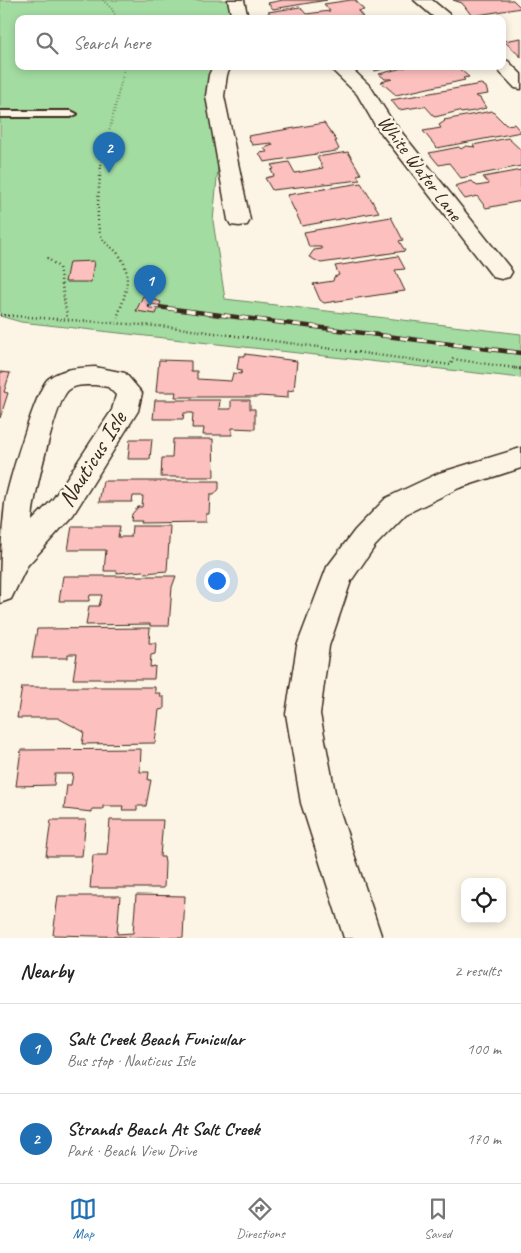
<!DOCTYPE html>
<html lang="en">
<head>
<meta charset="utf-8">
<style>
	:root { --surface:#fff; --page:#f6f6f6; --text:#222; --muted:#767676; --line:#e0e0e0; --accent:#1f6fb2 }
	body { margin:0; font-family:Caveat,sans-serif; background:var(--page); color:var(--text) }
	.controls { position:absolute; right:15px; bottom:15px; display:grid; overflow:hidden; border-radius:10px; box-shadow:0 2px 8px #0003 }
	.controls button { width:45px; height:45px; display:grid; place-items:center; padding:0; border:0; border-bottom:1px solid var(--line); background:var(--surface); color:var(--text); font:25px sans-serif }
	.you { position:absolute; left:216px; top:580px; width:18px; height:18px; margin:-12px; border:4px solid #fff; border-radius:50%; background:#1a73e8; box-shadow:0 0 0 8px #1a73e833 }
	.badge { display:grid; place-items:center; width:32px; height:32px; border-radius:50%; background:var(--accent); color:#fff; font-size:16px; font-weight:700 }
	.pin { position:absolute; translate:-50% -41px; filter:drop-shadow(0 1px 2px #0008) }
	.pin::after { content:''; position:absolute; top:26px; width:18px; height:15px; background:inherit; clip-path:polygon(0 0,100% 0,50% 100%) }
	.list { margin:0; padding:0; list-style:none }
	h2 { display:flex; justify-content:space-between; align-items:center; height:65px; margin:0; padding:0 20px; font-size:21px }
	h2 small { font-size:16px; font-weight:400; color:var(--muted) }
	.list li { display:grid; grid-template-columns:32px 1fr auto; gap:15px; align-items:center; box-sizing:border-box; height:90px; padding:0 20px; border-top:1px solid var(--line) }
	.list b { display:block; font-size:19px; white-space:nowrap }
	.list p { margin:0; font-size:16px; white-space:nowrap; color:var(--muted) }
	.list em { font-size:16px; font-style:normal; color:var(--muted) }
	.icon { flex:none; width:28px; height:28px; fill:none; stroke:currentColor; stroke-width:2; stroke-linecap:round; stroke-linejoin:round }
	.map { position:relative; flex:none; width:521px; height:938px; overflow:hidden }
	.search { position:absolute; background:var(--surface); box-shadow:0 2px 8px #0003; left:15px; right:15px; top:15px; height:55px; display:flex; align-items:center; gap:12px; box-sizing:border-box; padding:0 18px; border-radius:10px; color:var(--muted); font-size:19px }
	.sheet { height:245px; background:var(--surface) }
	nav { display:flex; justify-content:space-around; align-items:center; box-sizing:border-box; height:70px; border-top:1px solid var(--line); background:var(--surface); font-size:14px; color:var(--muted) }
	nav a { display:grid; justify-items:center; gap:2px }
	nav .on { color:var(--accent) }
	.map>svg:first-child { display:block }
	.green { fill:#a2dca1; stroke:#6e8360 }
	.building { fill:#fcc0be; stroke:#3b2a1e }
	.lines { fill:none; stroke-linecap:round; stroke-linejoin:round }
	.lane-casing { stroke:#3b2a1e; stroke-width:4 }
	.street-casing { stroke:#3b2a1e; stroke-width:3 }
	.path-far2 { stroke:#3b2a1e; stroke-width:2; stroke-dasharray:0.5 2.5; stroke-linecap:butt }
	.path-far1 { stroke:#3b2a1e; stroke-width:2.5; stroke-dasharray:1 3; stroke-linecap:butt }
	.path { stroke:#3b2a1e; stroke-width:3; stroke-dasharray:1 4; stroke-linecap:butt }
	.lane { fill:#fcf5e5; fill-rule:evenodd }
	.street { fill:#fcf5e5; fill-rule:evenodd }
	.rail-casing { stroke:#3b2a1e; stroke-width:4.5 }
	.rail { stroke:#fcf5e5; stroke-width:3; stroke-dasharray:9; stroke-linecap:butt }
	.labels { text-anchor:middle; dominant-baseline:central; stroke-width:5; stroke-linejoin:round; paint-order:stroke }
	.far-street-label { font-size:20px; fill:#3b2a1e; stroke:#fcf5e5 }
	.street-label { font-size:24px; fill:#3b2a1e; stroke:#fcf5e5 }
</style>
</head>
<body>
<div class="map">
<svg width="521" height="938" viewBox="0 0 521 938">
	<rect width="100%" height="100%" fill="#fcf5e5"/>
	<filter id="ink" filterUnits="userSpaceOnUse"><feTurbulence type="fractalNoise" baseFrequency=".02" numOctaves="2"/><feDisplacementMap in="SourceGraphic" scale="10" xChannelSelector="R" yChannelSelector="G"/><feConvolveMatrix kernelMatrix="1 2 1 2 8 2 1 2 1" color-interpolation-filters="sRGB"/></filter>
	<g filter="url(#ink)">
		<!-- green -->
		<path class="green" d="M 0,0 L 236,0 L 240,19 L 19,19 L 19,66 L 222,66 L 222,124 L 213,221 L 225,299 L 521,334 L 521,378 L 21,322 L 0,316 Z"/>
		<!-- building -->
		<path class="building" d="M 283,0 L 327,0 L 273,9 L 268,3 Z
			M 351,0 L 355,0 L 364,10 L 358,11 L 363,17 L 273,19 L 268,12 L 300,7 L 306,14 L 330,11 L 324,4 Z
			M 453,0 L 513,0 L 521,8 L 472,16 L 462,3 Z
			M 521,38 L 521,57 L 504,41 Z
			M 370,66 L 396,66 L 375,71 Z
			M 410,66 L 456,66 L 469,77 L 463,78 L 465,80 L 396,95 L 381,82 L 392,79 L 385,79 L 379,74 Z
			M 481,84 L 486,87 L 488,94 L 475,96 L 480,98 L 486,108 L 474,111 L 461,113 L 459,111 L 435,117 L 425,106 L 399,110 L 391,100 Z
			M 492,111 L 506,125 L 514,124 L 521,132 L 437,148 L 423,131 L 441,128 L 439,125 L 445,121 L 444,120 Z
			M 324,123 L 337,141 L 335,141 L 339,149 L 336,151 L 264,162 L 259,153 L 267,152 L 264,148 L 273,145 L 272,143 L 252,145 L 248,136 Z
			M 508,138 L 521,150 L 521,166 L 461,178 L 449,163 L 439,165 L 429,153 L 459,147 L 461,149 L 466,146 L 475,147 L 473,145 Z
			M 348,152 L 361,174 L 357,175 L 360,180 L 272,190 L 265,178 L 274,176 L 271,170 L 274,169 L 271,165 L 289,162 L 295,173 L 323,168 L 317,157 Z
			M 521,170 L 521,201 L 486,208 L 477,196 L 465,199 L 455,186 L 472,181 L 477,186 L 489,184 L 483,177 Z
			M 361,183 L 379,212 L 302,226 L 287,195 Z
			M 391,217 L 403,240 L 399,241 L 405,251 L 321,263 L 309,257 L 314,250 L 322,249 L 321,247 L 309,247 L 304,232 Z
			M 398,256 L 405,269 L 395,270 L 405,291 L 324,303 L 320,300 L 313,284 L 333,281 L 334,277 L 339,275 L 335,266 Z
			M 94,261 L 91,282 L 65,282 L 69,262 Z
			M 143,296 L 161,302 L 156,314 L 136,311 Z
			M 245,354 L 297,361 L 294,390 L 288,391 L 288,398 L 259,396 L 258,397 L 175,397 L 176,392 L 156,392 L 159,360 L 191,361 L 191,371 L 197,371 L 197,379 L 231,381 L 233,373 L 241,374 L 242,370 L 237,369 L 239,356 L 245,356 Z
			M 0,372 L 10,373 L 4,392 L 8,393 L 0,418 Z
			M 155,400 L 220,400 L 219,409 L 231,409 L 231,400 L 250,400 L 250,409 L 255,409 L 255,429 L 232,428 L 232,435 L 203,435 L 204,428 L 192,428 L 193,413 L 184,413 L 183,419 L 153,419 Z
			M 130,439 L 152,439 L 150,459 L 128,459 Z
			M 173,439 L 213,439 L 214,477 L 161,477 L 162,458 L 172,458 Z
			M 103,481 L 219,481 L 219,489 L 214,495 L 210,495 L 209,514 L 206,514 L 206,522 L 141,523 L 142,521 L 131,521 L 132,514 L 138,507 L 142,507 L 143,496 L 133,496 L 132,502 L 99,502 Z
			M 72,526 L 120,526 L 118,537 L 131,537 L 132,526 L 170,526 L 167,571 L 145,573 L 143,571 L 117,573 L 117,571 L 104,571 L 106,550 L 68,550 Z
			M 63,576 L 176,576 L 172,587 L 169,626 L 150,626 L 150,624 L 86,625 L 89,606 L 99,606 L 102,595 L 90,595 L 89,601 L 59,601 Z
			M 150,628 L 149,643 L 156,643 L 155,654 L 151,655 L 150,667 L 155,666 L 154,679 L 73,679 L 77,654 L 68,654 L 68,658 L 32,658 L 37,629 Z
			M 22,687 L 155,687 L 155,693 L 161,693 L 160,697 L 164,697 L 164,709 L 159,710 L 155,743 L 82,744 L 84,732 L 58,718 L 17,718 Z
			M 141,749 L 140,772 L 149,772 L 148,780 L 151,780 L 146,806 L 137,806 L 137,810 L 122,810 L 123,806 L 103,806 L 103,809 L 92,809 L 92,812 L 64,809 L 67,785 L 71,785 L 73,774 L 55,774 L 54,785 L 16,786 L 21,750 Z
			M 51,820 L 86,820 L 82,856 L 46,856 Z
			M 110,820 L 163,820 L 160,857 L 164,857 L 165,863 L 164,888 L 90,888 L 93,855 L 107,855 Z
			M 136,895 L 185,896 L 183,938 L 53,935 L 58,896 L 120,896 L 117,934 L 133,933 Z"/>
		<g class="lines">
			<!-- lane casing -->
			<g class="lane-casing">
				<path id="lane" d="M 0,111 L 71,111 L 77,114 L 71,117 L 0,117 Z"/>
			</g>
			<!-- street casing -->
			<g class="street-casing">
				<path id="street" d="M 228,0 L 244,0 L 248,19 L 232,19 Z
					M 414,0 L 432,0 L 455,19 L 436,19 Z
					M 502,60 L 508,61 L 521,74 L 521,89 L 515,88 L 494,66 L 502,66 Z
					M 213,66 L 231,66 L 227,75 L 224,96 L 250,220 L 247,225 L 239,226 L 231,225 L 228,220 L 206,96 L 209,75 Z
					M 328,66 L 349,66 L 370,86 L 391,119 L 509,267 L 512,272 L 509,277 L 501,279 L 493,277 L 375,125 L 357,94 Z
					M 95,367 L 125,373 L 142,393 L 138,411 L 73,515 L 27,566 L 11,599 L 0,603 C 0,570 1,537 5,504 C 7,486 37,388 48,379 C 62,368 78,368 95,367 ZM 95,385 L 108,387 L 116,395 L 112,410 L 53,499 L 32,521 C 33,499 54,410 66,393 C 72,384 86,385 95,385 Z
					M 521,448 L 521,468 L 459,488 L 406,514 L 375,546 L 351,581 L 329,646 L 320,714 L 337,803 L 382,938 L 344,938 L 301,803 L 286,714 L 297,646 L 327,567 L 355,530 L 386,498 L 439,473 Z"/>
			</g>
			<!-- path-far2 -->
			<path class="path-far2" d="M 103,0 L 112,9 L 117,19
				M 101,165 L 125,66"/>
			<!-- path-far1 -->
			<path class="path-far1" d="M 101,164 C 100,180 95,219 100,233 C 104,245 112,246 119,255 C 135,276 123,300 116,321
				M 47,258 L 59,267 L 67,317
				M 0,315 L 170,327 L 451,365 L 453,359 L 521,369"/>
			<!-- path -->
			<path class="path" d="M 514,368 L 521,369"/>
			<!-- lane -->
			<use href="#lane" class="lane"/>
			<!-- street -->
			<use href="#street" class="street"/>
			<!-- rail casing -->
			<g class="rail-casing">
				<path id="rail" d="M 150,306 L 521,353"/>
			</g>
			<!-- rail -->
			<use href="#rail" class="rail"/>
		</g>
	</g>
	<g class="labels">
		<!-- far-street labels -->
		<g class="far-street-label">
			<text transform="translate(420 168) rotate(53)">White Water Lane</text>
		</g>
		<!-- street labels -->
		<g class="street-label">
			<text transform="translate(92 459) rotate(-58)">Nauticus Isle</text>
		</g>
	</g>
</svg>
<div class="controls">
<button><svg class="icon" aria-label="locate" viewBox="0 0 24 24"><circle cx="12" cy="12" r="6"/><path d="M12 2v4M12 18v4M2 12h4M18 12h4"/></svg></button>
</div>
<div class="you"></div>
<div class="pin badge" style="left:150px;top:306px">1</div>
<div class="pin badge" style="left:109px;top:173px">2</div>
<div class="search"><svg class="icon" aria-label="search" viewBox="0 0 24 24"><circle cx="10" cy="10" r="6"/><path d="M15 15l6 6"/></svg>Search here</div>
</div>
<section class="sheet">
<h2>Nearby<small>2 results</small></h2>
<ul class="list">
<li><span class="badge">1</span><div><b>Salt Creek Beach Funicular</b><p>Bus stop · Nauticus Isle</p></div><em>100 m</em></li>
<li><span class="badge">2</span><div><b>Strands Beach At Salt Creek</b><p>Park · Beach View Drive</p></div><em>170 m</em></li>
</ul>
</section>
<nav>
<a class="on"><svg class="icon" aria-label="map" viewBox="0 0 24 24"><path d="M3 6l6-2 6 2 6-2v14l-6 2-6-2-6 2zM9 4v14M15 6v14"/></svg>Map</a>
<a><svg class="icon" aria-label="directions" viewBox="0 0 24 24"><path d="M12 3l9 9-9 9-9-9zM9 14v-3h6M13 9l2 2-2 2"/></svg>Directions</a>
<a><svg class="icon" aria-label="saved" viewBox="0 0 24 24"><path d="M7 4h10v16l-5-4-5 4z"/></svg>Saved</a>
</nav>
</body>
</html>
